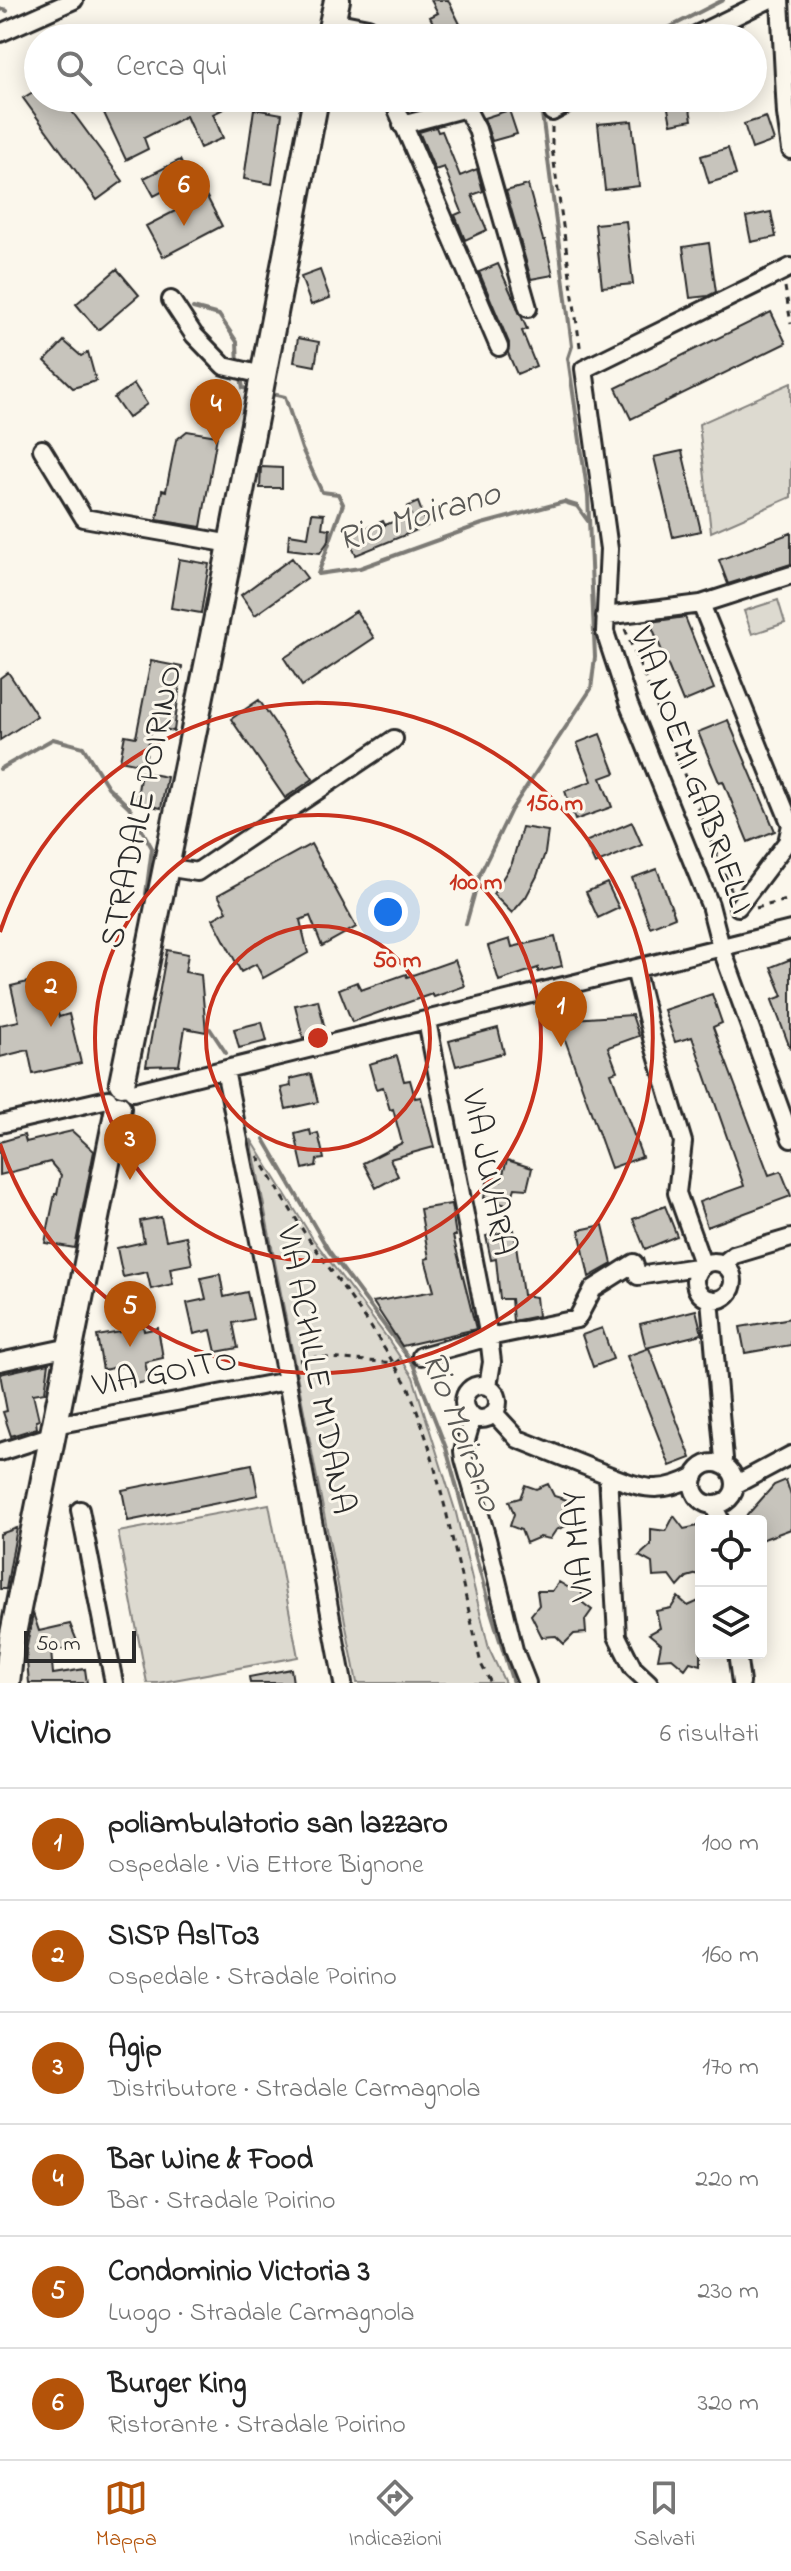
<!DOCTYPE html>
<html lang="it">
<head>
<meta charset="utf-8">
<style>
	:root { --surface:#fff; --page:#f6f6f6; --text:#222; --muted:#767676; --line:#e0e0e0; --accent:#b45309 }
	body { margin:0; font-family:"Indie Flower",sans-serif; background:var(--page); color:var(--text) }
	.controls { position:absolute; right:24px; bottom:24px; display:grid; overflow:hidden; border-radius:8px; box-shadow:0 4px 20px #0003 }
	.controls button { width:72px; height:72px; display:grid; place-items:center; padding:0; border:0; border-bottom:2px solid var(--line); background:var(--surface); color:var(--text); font:40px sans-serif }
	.scale { position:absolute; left:24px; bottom:20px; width:112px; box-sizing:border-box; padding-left:8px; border:4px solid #2b2b2b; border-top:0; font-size:22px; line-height:28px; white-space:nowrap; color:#2b2b2b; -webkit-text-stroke:6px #fbf7ec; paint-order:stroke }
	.you { position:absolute; left:388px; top:912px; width:28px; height:28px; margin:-20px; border:6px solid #fff; border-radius:50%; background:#1a73e8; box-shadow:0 0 0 12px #1a73e833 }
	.badge { display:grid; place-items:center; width:52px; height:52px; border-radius:50%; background:var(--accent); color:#fff; font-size:26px; font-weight:700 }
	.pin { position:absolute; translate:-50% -66px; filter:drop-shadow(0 2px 4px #0008) }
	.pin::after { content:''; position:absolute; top:42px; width:28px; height:24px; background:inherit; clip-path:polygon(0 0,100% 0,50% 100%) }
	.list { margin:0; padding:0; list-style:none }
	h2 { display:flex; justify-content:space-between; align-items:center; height:104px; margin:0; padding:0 32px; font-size:34px }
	h2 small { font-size:26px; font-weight:400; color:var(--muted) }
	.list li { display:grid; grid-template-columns:52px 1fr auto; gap:24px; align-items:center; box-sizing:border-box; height:112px; padding:0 32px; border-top:2px solid var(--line) }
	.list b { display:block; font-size:30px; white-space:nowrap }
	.list p { margin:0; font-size:26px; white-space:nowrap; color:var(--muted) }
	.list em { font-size:26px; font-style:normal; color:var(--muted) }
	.icon { flex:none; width:44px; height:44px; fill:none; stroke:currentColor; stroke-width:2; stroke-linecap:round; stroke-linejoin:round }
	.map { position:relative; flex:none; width:791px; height:1683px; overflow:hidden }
	.search { position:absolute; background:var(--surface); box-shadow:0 4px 20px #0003; left:24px; right:24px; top:24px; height:88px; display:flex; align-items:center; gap:20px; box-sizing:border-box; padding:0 28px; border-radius:44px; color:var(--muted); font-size:30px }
	.sheet { height:776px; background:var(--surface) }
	nav { display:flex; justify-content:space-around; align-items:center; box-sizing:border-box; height:112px; border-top:2px solid var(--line); background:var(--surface); font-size:22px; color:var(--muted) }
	nav a { display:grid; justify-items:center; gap:4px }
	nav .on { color:var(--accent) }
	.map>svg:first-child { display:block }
	.green { fill:#dddad0; stroke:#84827e; stroke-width:2 }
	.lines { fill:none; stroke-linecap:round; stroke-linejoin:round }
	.stream { stroke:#7b7a75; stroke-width:4 }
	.building { fill:#c7c4bc; stroke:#2b2b2b; stroke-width:2 }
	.street-casing { stroke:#2b2b2b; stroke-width:22 }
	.secondary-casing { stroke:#2b2b2b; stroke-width:30 }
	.path { stroke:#2b2b2b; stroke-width:3; stroke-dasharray:6 6; stroke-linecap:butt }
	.street { stroke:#fbf7ec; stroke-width:16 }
	.secondary { stroke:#fbf7ec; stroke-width:24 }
	.ring { fill:none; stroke:#c8321e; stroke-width:4 }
	.labels { text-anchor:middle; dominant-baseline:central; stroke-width:6; stroke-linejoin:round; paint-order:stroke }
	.street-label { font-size:34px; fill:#2b2b2b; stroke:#fbf7ec }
	.water-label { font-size:36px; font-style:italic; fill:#5a5956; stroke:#fbf7ec }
	.centre { fill:#c8321e; stroke:#fbf7ec; stroke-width:4 }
	.ring-label { font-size:24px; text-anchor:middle; font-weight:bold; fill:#c8321e; stroke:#fbf7ec; stroke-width:6; stroke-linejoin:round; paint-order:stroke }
</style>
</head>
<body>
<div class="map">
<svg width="791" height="1683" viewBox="0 0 791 1683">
	<rect width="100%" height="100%" fill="#fbf7ec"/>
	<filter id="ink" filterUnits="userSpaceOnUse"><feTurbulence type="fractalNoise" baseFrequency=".0125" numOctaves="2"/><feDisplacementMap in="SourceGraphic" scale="16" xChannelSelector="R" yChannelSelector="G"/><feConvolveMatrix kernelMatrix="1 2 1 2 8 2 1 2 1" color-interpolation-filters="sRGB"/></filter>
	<g filter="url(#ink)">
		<!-- green -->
		<path class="green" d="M 791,383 L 791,497 L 711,532 L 699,424 Z
			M 778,600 L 785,623 L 752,634 L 744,611 Z
			M 251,1139 L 313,1239 L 388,1339 L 413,1377 L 456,1513 L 489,1649 L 505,1683 L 357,1683 Z
			M 269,1504 L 298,1657 L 158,1683 L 147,1683 L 118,1532 Z"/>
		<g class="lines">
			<!-- stream -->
			<path class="stream" d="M 0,10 L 4,9 L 7,11
				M 649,38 L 723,0
				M 193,308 L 219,315 L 237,342 L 238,365
				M 240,373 L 243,388 L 252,390
				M 268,393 L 285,397 L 302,449 L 322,492 L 338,494 L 343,504 L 318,574 L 360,568 L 482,524 L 564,502 L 577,506 L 588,521
				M 0,769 L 53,739 L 83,747 L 108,787 L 129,807 L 152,848 L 146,894
				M 466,924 L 480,874 L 511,810 L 591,689 L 595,657 L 588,496 L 568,358 L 572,346 L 540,98
				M 210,1029 L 226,1053
				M 264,1139 L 329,1251 L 413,1364 L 446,1448 L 489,1605 L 513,1683"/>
		</g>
		<!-- building -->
		<path class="building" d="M 431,0 L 448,0 L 460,24 L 441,33 L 439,30 L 437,31 L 430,17 L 438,13 Z
			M 38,89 L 38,98 L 62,98 L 123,181 L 97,200 L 23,98 Z
			M 97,98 L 246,98 L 213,114 L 223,138 L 200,148 L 186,116 L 144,138 L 148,149 L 126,160 Z
			M 666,98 L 688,98 L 692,120 L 671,124 Z
			M 254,109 L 282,114 L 272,184 L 244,179 Z
			M 509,110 L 517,134 L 492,141 L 484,118 Z
			M 766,117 L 774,141 L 752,149 L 744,124 Z
			M 632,121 L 639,186 L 605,190 L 598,124 Z
			M 436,127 L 438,132 L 442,131 L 460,176 L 477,169 L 483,191 L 472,195 L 487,230 L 465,240 L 455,215 L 462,212 L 444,167 L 435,170 L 419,132 Z
			M 728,148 L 736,175 L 709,183 L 701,156 Z
			M 180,160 L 189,178 L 154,196 L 144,178 Z
			M 528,185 L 543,240 L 545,240 L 553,275 L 531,279 L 506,191 Z
			M 206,195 L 222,226 L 163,257 L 146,226 Z
			M 771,212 L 776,237 L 751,242 L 746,217 Z
			M 626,221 L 633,284 L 602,287 L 595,224 Z
			M 709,243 L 716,292 L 708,296 L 690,298 L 683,247 Z
			M 498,264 L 527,329 L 522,331 L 536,366 L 517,374 L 508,353 L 509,343 L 479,272 Z
			M 117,269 L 139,295 L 98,330 L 76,304 Z
			M 320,270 L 330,298 L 311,305 L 301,277 Z
			M 771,312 L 786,343 L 631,419 L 616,388 Z
			M 298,338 L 319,342 L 315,366 L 294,362 Z
			M 64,341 L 81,356 L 88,352 L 96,381 L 73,388 L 45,361 Z
			M 134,384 L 147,404 L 128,418 L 114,398 Z
			M 187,431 L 217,436 L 201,527 L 157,520 L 162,490 L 166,491 L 176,440 Z
			M 682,451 L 701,531 L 673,537 L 654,457 Z
			M 261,467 L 282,468 L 282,488 L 260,488 Z
			M 418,502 L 427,526 L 356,555 L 347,536 L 383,521 L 385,525 L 411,515 L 407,507 Z
			M 312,513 L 324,514 L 322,528 L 330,529 L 329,540 L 320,553 L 288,549 L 289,534 L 308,537 Z
			M 791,533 L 791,564 L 728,584 L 719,560 Z
			M 292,558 L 307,578 L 255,615 L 241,595 Z
			M 179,559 L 209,564 L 201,613 L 171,608 Z
			M 356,611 L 374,638 L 302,686 L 284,658 Z
			M 685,617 L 714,689 L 683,702 L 650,622 Z
			M 151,661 L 182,667 L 174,731 L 152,727 L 144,765 L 120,760 L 125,735 L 136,737 Z
			M 8,672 L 37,716 L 0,740 L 0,678 Z
			M 259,700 L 313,779 L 285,798 L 231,719 Z
			M 728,720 L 775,831 L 748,842 L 723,781 L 719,782 L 698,732 Z
			M 600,734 L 615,773 L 601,778 L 612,807 L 575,820 L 565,791 L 592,781 L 577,743 Z
			M 141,772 L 167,777 L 161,808 L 136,803 Z
			M 632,822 L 642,845 L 595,864 L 585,842 Z
			M 522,827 L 548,831 L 545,853 L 537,876 L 526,897 L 512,913 L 493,894 L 512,863 Z
			M 311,844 L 356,927 L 322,946 L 310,916 L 300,920 L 308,953 L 263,978 L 256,964 L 241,972 L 213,919 L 227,911 L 218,895 Z
			M 657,869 L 675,917 L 650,927 L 632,878 Z
			M 607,883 L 619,908 L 598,918 L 586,892 Z
			M 555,937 L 562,966 L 538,972 L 538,968 L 499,981 L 488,946 L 510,939 L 512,947 Z
			M 167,950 L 188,954 L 185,972 L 201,975 L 206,1032 L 185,1028 L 179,1065 L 146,1066 Z
			M 791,959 L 791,1047 L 790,1048 L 772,1000 L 783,996 L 771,967 Z
			M 455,960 L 465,986 L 434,997 L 432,994 L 352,1022 L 339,989 L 357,982 L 361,990 L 406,974 L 407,977 Z
			M 49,977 L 59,1017 L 69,1014 L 81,1063 L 33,1074 L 28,1050 L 0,1057 L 0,1025 L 19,1021 L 11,986 Z
			M 712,994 L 722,1023 L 713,1027 L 769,1175 L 781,1171 L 791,1196 L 707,1227 L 699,1202 L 744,1186 L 692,1037 L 675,1042 L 664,1010 Z
			M 318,1000 L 326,1033 L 303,1038 L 295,1005 Z
			M 632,1015 L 639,1036 L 608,1047 L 617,1071 L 611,1073 L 642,1157 L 611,1168 L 558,1020 Z
			M 262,1022 L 267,1041 L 239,1048 L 234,1029 Z
			M 498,1028 L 504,1053 L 456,1066 L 449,1041 Z
			M 397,1056 L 404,1081 L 410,1080 L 415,1098 L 421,1097 L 434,1147 L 390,1159 L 398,1176 L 376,1188 L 363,1163 L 402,1143 L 393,1109 L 390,1110 L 383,1087 L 376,1089 L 369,1064 Z
			M 311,1074 L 318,1102 L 286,1109 L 281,1088 L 291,1086 L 290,1079 Z
			M 310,1130 L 311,1135 L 318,1133 L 324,1159 L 317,1160 L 316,1166 L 303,1169 L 295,1134 Z
			M 72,1131 L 94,1151 L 75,1248 L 45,1243 L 55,1194 L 57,1194 L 61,1175 L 50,1162 L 0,1175 L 0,1142 L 24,1135 L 26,1142 Z
			M 507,1160 L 532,1168 L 527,1189 L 515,1188 L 509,1206 L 484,1198 L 488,1178 L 501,1181 Z
			M 451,1204 L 456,1236 L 453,1236 L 476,1329 L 402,1346 L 373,1302 L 434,1291 L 425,1259 L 429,1258 L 420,1209 Z
			M 665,1206 L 677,1236 L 645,1249 L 633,1219 Z
			M 161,1217 L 166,1240 L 186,1236 L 192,1264 L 170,1268 L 173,1284 L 151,1289 L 147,1272 L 123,1277 L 117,1248 L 144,1242 L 140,1221 Z
			M 603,1225 L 612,1264 L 589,1277 L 579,1230 Z
			M 514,1230 L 523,1295 L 536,1297 L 538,1316 L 513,1321 L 511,1299 L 500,1299 L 496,1259 L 491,1260 L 486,1236 Z
			M 220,1274 L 224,1297 L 247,1292 L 253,1319 L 233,1323 L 238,1348 L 216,1352 L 211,1330 L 194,1334 L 187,1303 L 206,1299 L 201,1278 Z
			M 140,1309 L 144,1331 L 158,1328 L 163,1358 L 145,1362 L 149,1381 L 131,1385 L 128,1365 L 103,1370 L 97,1336 L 121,1332 L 117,1313 Z
			M 696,1310 L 702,1334 L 646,1348 L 640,1324 Z
			M 791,1318 L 791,1345 L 745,1353 L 740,1327 Z
			M 602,1328 L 613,1359 L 593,1367 L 582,1335 Z
			M 649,1348 L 691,1458 L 670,1466 L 627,1356 Z
			M 49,1363 L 45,1392 L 33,1394 L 39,1420 L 36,1421 L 37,1428 L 11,1436 L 3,1412 L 7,1411 L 0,1374 Z
			M 252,1464 L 258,1495 L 128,1521 L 122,1490 Z
			M 786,1480 L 791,1496 L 791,1529 L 761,1540 L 761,1521 L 742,1521 L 774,1485 Z
			M 548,1484 L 554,1496 L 567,1500 L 561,1515 L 566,1526 L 556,1530 L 550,1539 L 540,1537 L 526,1543 L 521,1530 L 510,1526 L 514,1514 L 509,1501 L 520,1498 L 525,1485 L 536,1489 Z
			M 674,1516 L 684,1529 L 698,1526 L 701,1536 L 701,1573 L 687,1577 L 678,1587 L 670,1576 L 653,1577 L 652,1563 L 639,1556 L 651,1545 L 651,1529 L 666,1531 Z
			M 17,1528 L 6,1589 L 0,1589 L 0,1534 Z
			M 559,1582 L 569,1588 L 581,1586 L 583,1603 L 592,1610 L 585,1620 L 586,1633 L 574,1634 L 564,1644 L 556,1636 L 542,1637 L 531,1615 L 539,1605 L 537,1591 L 552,1591 Z
			M 678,1597 L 688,1606 L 701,1600 L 701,1665 L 690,1662 L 685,1669 L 672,1658 L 658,1659 L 661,1644 L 649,1634 L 660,1628 L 656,1611 L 671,1608 Z
			M 33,1613 L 39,1631 L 70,1624 L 79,1646 L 51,1651 L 53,1674 L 85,1669 L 87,1683 L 29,1683 L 26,1651 Z
			M 291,1669 L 293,1683 L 250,1683 L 249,1677 Z"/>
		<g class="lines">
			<!-- street casing -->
			<g class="street-casing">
				<path id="street" d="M 780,0 L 786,114 L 791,150
					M 333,21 L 368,28 L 371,38
					M 0,33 L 74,0
					M 690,38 L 768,0
					M 392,98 L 499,347
					M 552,112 L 578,98
					M 402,125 L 466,108 L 477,129 L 528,308
					M 791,267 L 584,369 L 609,549 L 605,632 L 629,705 L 710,905 L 721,947 L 791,1139
					M 171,300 L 194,335 L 224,366 L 263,375
					M 42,449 L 84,518 L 231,544
					M 701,604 L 791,825 L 787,842 L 738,907
					M 605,616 L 701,604 L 791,575
					M 165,867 L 197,872 L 394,739
					M 427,1021 L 489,1337 L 492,1362 L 488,1386
					M 225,1070 L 287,1381 L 343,1683
					M 133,1092 L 791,930
					M 0,1124 L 108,1099
					M695 1281a19 19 0 1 1 38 0a19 19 0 1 1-38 0Z
					M 723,1264 L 734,1255 L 791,1238
					M 710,1299 L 724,1459 L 722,1465
					M 421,1356 L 489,1337 L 577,1319 L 593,1289 L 634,1263 L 638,1276 L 703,1266 L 677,1193 L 683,1142 L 653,1042 L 635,969
					M 0,1362 L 70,1347
					M464 1402a17 17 0 1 1 34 0a17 17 0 1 1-34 0Z
					M 494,1413 L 518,1439 L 608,1475 L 617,1636 L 633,1668 L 649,1683
					M 473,1416 L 463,1451 L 464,1459 L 487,1539 L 514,1650 L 527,1683
					M 55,1425 L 287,1381
					M 0,1452 L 53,1435
					M693 1484a21 21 0 1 1 42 0a21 21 0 1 1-42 0Z
					M 608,1475 C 642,1489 661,1495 695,1476
					M 735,1485 L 791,1455
					M 713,1505 L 721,1521
					M 80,1510 L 114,1683
					M 737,1653 L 741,1683"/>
			</g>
			<!-- secondary casing -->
			<g class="secondary-casing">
				<path id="secondary" d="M 329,38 L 337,0
					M 122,1083 L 219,607 L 316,98
					M 7,1683 L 12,1639 L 118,1108"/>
			</g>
			<!-- path -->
			<path class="path" d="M 666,38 L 677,33
				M 552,127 L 552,148 L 581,353
				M 785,287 L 791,324
				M 625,629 L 732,892
				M 756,908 L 791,899
				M 258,1156 L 304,1232 L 371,1327 L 409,1388 L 429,1446 L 446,1511 L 481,1664 L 491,1683
				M 299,1360 L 316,1357 L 395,1363 L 405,1356"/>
			<!-- street -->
			<use href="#street" class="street"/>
			<!-- secondary -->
			<use href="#secondary" class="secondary"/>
		</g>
	</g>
	<!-- distance rings -->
	<g class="ring">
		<circle cx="318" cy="1038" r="112"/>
		<circle cx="318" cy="1038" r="223"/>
		<path d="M0 932A335 335 0 1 1 0 1144"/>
	</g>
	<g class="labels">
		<!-- street labels -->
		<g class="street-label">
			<text transform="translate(690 771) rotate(70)">VIA NOEMI GABRIELLI</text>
			<text transform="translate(143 807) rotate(-78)">STRADALE POIRINO</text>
			<text transform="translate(487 1173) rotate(79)">VIA JUVARA</text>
			<text transform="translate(314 1370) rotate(79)">VIA ACHILLE MIDANA</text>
			<text transform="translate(165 1374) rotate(-11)">VIA GOITO</text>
			<text transform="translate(580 1546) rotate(-95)">VIA MAY</text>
		</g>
		<!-- water labels -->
		<g class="water-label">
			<text transform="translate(419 518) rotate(-17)">Rio Moirano</text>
			<text transform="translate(460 1432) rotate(69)">Rio Moirano</text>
		</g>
	</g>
	<circle cx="318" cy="1038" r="12" class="centre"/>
	<g class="ring-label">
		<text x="555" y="810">150 m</text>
		<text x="476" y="889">100 m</text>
		<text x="397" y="967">50 m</text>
	</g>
</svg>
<div class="controls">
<button><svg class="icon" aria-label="locate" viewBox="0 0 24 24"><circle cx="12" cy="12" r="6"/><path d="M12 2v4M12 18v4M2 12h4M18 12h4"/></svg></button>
<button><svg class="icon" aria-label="layers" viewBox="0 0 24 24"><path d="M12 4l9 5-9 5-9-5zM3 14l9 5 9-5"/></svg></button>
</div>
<div class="scale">50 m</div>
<div class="you"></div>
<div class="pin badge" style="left:561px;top:1047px">1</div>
<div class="pin badge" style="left:51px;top:1027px">2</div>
<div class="pin badge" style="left:130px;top:1180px">3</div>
<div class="pin badge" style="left:216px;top:445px">4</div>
<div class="pin badge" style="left:130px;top:1347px">5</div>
<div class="pin badge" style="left:184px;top:226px">6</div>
<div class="search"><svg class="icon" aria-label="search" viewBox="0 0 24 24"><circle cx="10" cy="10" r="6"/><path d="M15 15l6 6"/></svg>Cerca qui</div>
</div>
<section class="sheet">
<h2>Vicino<small>6 risultati</small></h2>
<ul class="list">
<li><span class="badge">1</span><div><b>poliambulatorio san lazzaro</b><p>Ospedale · Via Ettore Bignone</p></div><em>100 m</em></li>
<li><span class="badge">2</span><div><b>SISP AslTo3</b><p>Ospedale · Stradale Poirino</p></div><em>160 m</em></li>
<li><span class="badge">3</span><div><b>Agip</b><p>Distributore · Stradale Carmagnola</p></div><em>170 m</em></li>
<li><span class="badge">4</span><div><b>Bar Wine &amp; Food</b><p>Bar · Stradale Poirino</p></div><em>220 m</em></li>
<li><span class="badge">5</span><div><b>Condominio Victoria 3</b><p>Luogo · Stradale Carmagnola</p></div><em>230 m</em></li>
<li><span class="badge">6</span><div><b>Burger King</b><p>Ristorante · Stradale Poirino</p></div><em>320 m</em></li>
</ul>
</section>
<nav>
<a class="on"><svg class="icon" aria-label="map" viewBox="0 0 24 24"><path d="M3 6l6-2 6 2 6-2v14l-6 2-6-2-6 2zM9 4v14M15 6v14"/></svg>Mappa</a>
<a><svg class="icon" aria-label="directions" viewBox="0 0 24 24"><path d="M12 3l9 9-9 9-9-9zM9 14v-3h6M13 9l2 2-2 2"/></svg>Indicazioni</a>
<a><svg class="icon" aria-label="saved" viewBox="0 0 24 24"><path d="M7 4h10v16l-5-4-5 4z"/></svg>Salvati</a>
</nav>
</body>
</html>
